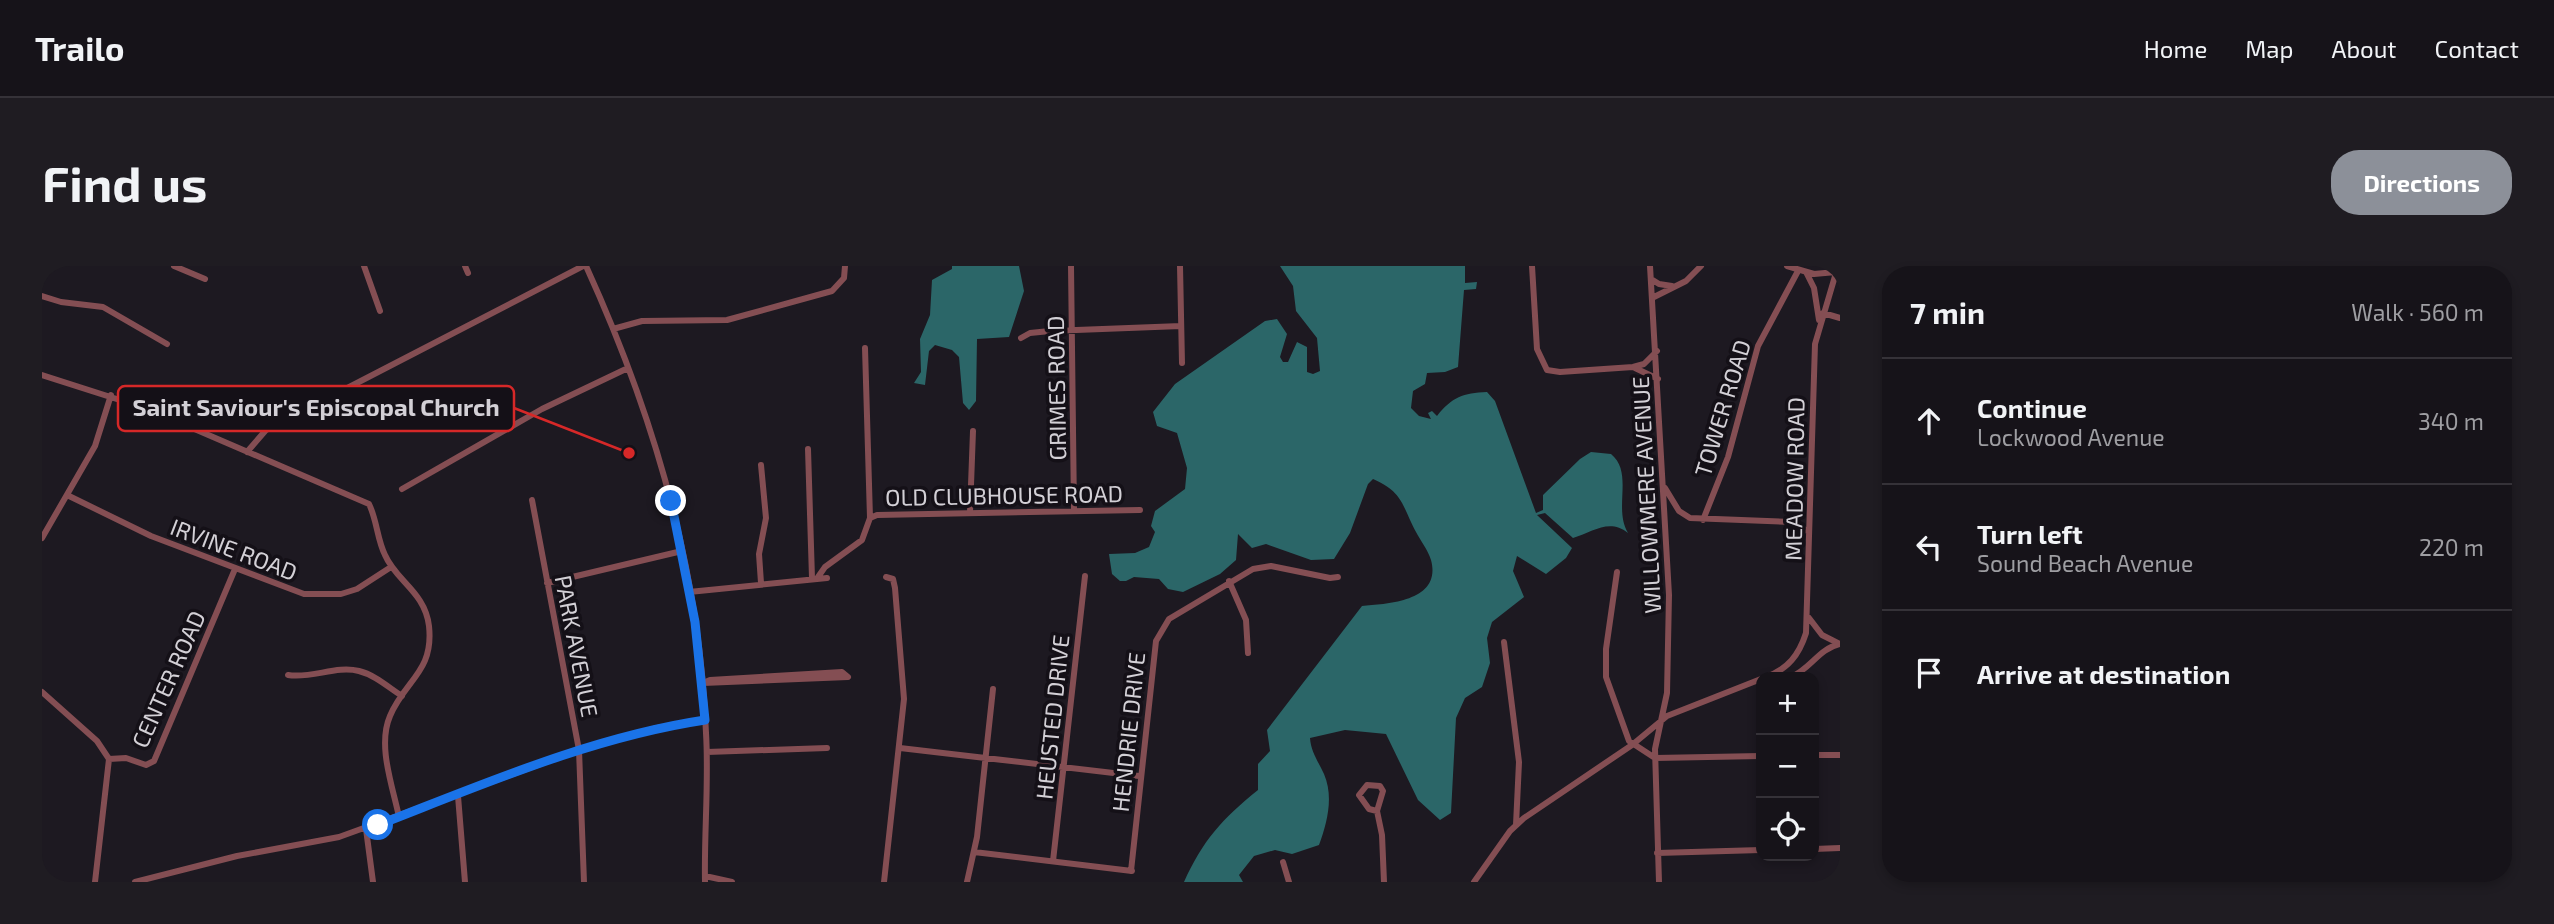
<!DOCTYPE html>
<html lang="en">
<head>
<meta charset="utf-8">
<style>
	:root { --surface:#161319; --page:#1f1c22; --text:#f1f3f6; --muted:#9e9ea2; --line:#353238; --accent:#8c9099 }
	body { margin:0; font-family:"Exo 2",sans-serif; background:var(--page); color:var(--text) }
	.controls { position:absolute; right:21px; bottom:21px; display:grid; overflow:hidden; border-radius:14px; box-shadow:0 4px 10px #0003 }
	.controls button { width:63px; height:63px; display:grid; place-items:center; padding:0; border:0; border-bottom:2px solid var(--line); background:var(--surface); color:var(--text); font:35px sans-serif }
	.stop { position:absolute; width:21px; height:21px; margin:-16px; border:5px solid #1a73e8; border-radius:50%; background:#fff }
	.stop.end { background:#1a73e8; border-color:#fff; box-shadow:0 2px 7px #0008 }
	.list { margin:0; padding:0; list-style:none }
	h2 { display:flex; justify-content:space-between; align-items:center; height:91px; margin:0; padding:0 28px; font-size:30px }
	h2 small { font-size:23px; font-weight:400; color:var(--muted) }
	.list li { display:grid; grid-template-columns:46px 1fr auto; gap:21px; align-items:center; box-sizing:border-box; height:126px; padding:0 28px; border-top:2px solid var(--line) }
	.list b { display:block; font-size:26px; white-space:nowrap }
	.list p { margin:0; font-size:23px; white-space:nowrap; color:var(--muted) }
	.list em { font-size:23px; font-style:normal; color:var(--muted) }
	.icon { flex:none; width:38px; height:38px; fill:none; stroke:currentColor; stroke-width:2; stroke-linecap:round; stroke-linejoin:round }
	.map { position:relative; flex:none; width:1798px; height:616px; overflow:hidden; border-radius:28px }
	header { display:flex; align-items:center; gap:42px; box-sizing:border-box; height:98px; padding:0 35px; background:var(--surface); border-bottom:2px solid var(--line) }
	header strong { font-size:33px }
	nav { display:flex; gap:38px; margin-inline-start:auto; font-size:24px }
	.intro { display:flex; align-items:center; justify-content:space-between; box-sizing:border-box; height:168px; padding:0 42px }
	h1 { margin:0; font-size:49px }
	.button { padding:18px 32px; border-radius:28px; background:var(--accent); color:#fff; font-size:24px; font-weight:700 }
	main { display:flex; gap:42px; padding:0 42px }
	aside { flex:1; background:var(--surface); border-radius:28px; box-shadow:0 4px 10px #0003 }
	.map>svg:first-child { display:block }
	.water { fill:#2b6668 }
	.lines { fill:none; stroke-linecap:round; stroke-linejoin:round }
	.street { stroke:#844e53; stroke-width:6 }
	.route { stroke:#1a73e8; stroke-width:9 }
	.labels { text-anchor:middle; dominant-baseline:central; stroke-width:7; stroke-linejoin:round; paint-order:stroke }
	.street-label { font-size:23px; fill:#d3d0d6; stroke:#141017 }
	.leader { fill:none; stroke:#d62828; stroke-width:2.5 }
	.callout-dot { fill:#d62828; stroke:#141017; stroke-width:2.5 }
	.callout { fill:#141017; stroke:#d62828; stroke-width:2.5 }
	.callout-label { font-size:24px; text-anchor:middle; font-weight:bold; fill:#d3d0d6 }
</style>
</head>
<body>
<header>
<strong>Trailo</strong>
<nav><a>Home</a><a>Map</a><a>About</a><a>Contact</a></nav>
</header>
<div class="intro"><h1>Find us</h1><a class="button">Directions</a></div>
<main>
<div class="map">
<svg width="1798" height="616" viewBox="0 0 1798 616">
	<rect width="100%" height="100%" fill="#1d1921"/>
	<!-- water -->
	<path class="water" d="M 910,0 L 977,0 L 982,25 L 967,71 L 935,73 L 934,135 L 927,144 L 921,137 L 917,91 L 910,84 L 893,79 L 887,85 L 883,119 L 872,117 L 879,106 L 878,73 L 888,49 L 890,14 L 910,3 Z
		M 1238,0 L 1423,0 L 1423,17 L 1435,16 L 1434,23 L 1422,24 L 1416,101 L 1403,106 L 1385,107 L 1383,118 L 1371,125 L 1369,142 L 1377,150 L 1389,153 L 1386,147 L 1390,145 L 1395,150 C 1410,131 1421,127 1445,126 L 1453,135 L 1494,247 L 1501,244 L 1501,229 L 1538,193 L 1549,186 L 1569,188 C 1592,207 1571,242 1586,267 C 1567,252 1551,266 1531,272 L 1503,247 L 1495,249 L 1530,282 L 1524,292 L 1504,308 L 1475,290 L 1471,305 L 1482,331 L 1450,356 L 1445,372 L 1448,397 L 1440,421 L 1423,432 L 1414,452 L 1409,547 L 1398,554 L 1376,534 L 1344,468 L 1303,464 L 1268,472 C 1269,486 1276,495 1282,508 C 1292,531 1285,557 1277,579 L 1250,588 L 1233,584 L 1212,590 L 1197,609 L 1201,616 L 1142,616 C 1161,574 1180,553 1216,524 L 1216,498 L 1228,485 L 1225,464 L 1320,340 C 1347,338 1400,335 1389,294 C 1386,284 1378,274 1374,266 C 1359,238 1362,227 1331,213 L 1326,218 L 1308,267 L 1292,293 L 1269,294 L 1224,278 L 1210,282 L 1196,268 L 1194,294 L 1178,308 L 1141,326 L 1126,323 L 1117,313 L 1092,311 L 1084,315 L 1078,315 L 1070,308 L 1067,288 L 1093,287 L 1107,281 L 1113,266 L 1109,260 L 1113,245 L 1143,223 L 1145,202 L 1135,167 L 1115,160 L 1111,146 L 1133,118 L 1223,55 L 1235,53 L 1245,68 L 1238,91 L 1241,96 L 1246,96 L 1255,76 L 1265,81 L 1265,106 L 1271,108 L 1278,105 L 1275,72 L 1254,45 L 1251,20 Z"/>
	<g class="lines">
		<!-- street -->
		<path class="street" d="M 132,0 L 163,13
			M 322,0 L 338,45
			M 423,0 L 426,7
			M 544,0 C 611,147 658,304 664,467 C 667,516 662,566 663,616
			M 1029,0 L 1032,244
			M 1138,0 L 1140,97
			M 1490,0 L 1495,83 L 1505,104 L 1518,106 L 1591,101 L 1602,98 L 1615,85
			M 1608,0 L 1627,329 L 1625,427 L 1613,483 L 1617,616
			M 1745,0 L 1772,8 L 1794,6
			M 1764,6 L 1772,22 L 1777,54
			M 1609,13 L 1617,18 L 1630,20
			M 0,30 L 19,36 L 61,41 L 125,78
			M 1610,32 L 1644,15 L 1659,0
			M 1781,47 L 1798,52
			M 571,63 L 600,55 L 685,54 L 790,25 L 802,12 L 803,0
			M 979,72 L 988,67 L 1008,65 L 1139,60
			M 1593,102 L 1616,113
			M 0,109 L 106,143 L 327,238 C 335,254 335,273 343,289 C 354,315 383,326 387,360 C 392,406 363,414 348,450 C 335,480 351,521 357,551
			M 766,183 L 770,312
			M 205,186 L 224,164 L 541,0
			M 1623,222 L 1637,245 L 1648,252 L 1750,256 L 1767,266
			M 360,223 L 500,143 L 586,102
			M 25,229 L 109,270 L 262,328 L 299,328 L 315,323 L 349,301
			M 490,234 L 537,484 L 542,616
			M 928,246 L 931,165
			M 828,252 L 835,249 L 1098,244
			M 1661,254 L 1686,191 L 1716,80 L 1756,5
			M 0,272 L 53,180 L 69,129
			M 1575,306 L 1564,383 L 1564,411 L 1587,475 L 1613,492 L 1719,490
			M 776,311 L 783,301 L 820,274 L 828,252 L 823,82
			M 1187,315 L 1204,354 L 1206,387
			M 505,317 L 640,285
			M 719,317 L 717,288 L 724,252 L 719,199
			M 647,326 L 785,312
			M 1767,352 L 1780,369 L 1798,378
			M 1462,376 L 1477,496 L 1474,559
			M 800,406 L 806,411 L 661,417 L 668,414 Z
			M 246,409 C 270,413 294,399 317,405 C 333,409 346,421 360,430
			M 1724,411 C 1746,403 1757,389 1764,367 L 1773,78 L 1796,0
			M 1749,411 C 1769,403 1776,383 1798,378
			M 0,426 L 55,475 L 67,493 L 53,616
			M 858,482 L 1097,510
			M 665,486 L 785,482
			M 1772,489 L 1798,489
			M 67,493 L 84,492 L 104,499 L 112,495 L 193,303
			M 416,530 L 423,616
			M 1335,545 L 1327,543 L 1317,529 L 1325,519 L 1338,520 L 1341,525 L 1335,545 L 1340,569 L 1342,616
			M 324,563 L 331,616
			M 1772,583 L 1798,582
			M 932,586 L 1090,605
			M 1615,587 L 1719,584
			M 1011,595 L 1043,310
			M 1241,596 L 1247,616
			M 1089,605 L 1114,375 L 1127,353 L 1211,303 L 1229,300 L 1288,312 L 1296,311
			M 663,610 L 690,616
			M 93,616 L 195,590 L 297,571 L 537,484 L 615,462 L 664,454
			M 842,616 L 862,433 L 853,322 L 851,313 L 844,311
			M 925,616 L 935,571 L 951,423
			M 1432,616 L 1468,565 L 1482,552 L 1590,479 L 1625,450 L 1719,413"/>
	</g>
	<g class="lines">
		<!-- route -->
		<path class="route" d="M 336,559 C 442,518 550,471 663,454 L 653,356 L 629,235"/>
	</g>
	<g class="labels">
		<!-- street labels -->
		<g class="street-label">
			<text transform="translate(1014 122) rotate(-91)">GRIMES ROAD</text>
			<text transform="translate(1680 142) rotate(-73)">TOWER ROAD</text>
			<text transform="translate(1752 213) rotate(-89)">MEADOW ROAD</text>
			<text transform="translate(962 229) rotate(-1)">OLD CLUBHOUSE ROAD</text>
			<text transform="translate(1604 229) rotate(-93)">WILLOWMERE AVENUE</text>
			<text transform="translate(192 283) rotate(21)">IRVINE ROAD</text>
			<text transform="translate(535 380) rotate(79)">PARK AVENUE</text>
			<text transform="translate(126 413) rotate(-66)">CENTER ROAD</text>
			<text transform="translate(1010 451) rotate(-84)">HEUSTED DRIVE</text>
			<text transform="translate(1086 466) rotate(-84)">HENDRIE DRIVE</text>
		</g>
	</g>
	<!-- callouts -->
	<path class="leader" d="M587 187L472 142"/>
	<circle class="callout-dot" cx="587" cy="187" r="7"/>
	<rect class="callout" x="76" y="120" width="396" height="45" rx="7"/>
	<g class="callout-label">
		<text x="274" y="150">Saint Saviour's Episcopal Church</text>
	</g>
</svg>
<div class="controls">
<button>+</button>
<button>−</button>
<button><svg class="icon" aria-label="locate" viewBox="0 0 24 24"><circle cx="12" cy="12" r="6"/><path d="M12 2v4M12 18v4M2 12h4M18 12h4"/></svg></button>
</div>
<div class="stop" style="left:336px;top:559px"></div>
<div class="stop end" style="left:629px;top:235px"></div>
</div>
<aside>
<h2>7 min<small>Walk · 560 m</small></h2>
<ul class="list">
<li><svg class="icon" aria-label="ahead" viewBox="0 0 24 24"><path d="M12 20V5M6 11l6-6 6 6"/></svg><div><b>Continue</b><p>Lockwood Avenue</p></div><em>340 m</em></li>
<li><svg class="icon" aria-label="left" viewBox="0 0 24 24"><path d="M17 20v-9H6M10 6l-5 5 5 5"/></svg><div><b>Turn left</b><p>Sound Beach Avenue</p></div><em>220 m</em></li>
<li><svg class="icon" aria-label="arrive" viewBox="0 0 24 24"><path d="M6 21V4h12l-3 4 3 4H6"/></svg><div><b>Arrive at destination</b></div></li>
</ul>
</aside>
</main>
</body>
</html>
